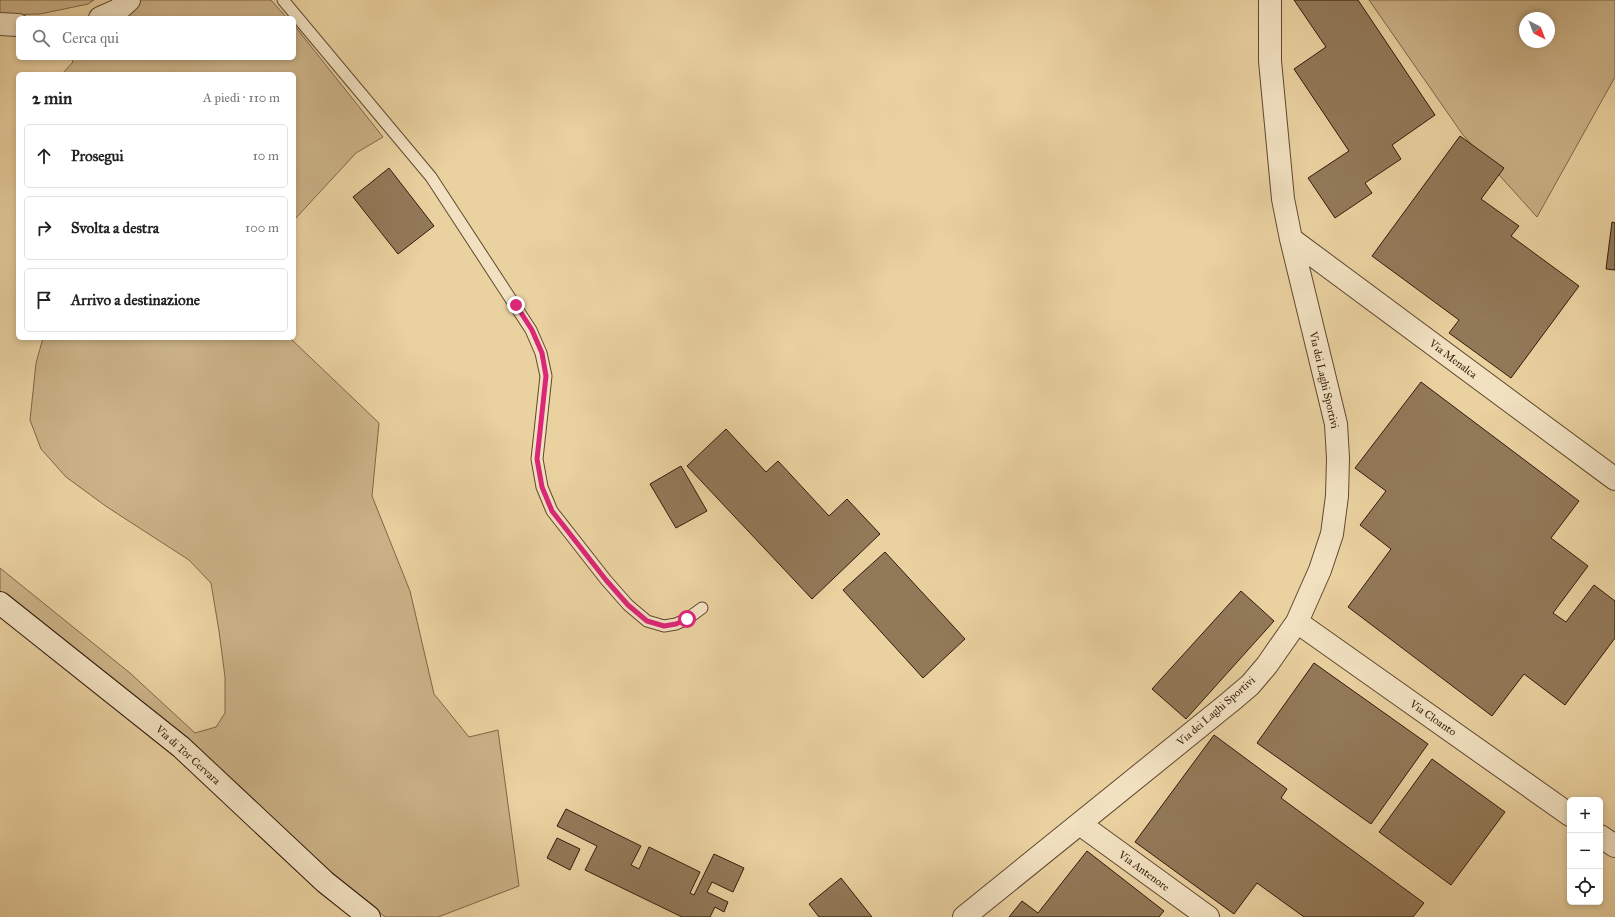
<!DOCTYPE html>
<html lang="it">
<head>
<meta charset="utf-8">
<style>
	:root { --surface:#fff; --page:#f2f2f2; --text:#222; --muted:#767676; --line:#e0e0e0 }
	body { margin:0; font-family:"IM FELL Great Primer",serif; background:var(--page); color:var(--text) }
	.controls { position:absolute; right:12px; bottom:12px; display:grid; overflow:hidden; border-radius:6px; box-shadow:0 2px 6px #0003 }
	.controls button { width:36px; height:36px; display:grid; place-items:center; padding:0; border:0; border-bottom:1px solid var(--line); background:var(--surface); color:var(--text); font:20px sans-serif }
	.compass { position:absolute; left:1519px; top:12px; width:36px; height:36px; border-radius:50%; background:var(--surface); box-shadow:0 2px 6px #0003; rotate:138deg }
	.stop { position:absolute; width:12px; height:12px; margin:-9px; border:3px solid #db2777; border-radius:50%; background:#fff }
	.stop.end { background:#db2777; border-color:#fff; box-shadow:0 1px 4px #0008 }
	.list { margin:0; padding:0; list-style:none }
	h2 { display:flex; justify-content:space-between; align-items:center; height:52px; margin:0; padding:0 16px; font-size:17px }
	h2 small { font-size:13px; font-weight:400; color:var(--muted) }
	.list li { display:grid; grid-template-columns:26px 1fr auto; gap:12px; align-items:center; box-sizing:border-box; height:64px; margin:0 8px 8px; padding:0 8px; border:1px solid var(--line); border-radius:6px }
	.list b { display:block; font-size:15px; white-space:nowrap }
	.list em { font-size:13px; font-style:normal; color:var(--muted) }
	.icon { flex:none; width:22px; height:22px; fill:none; stroke:currentColor; stroke-width:2; stroke-linecap:round; stroke-linejoin:round }
	.map { position:relative; flex:none; width:1615px; height:917px; overflow:hidden }
	.search { position:absolute; background:var(--surface); box-shadow:0 2px 6px #0003; left:16px; top:16px; width:280px; height:44px; display:flex; align-items:center; gap:10px; box-sizing:border-box; padding:0 14px; border-radius:6px; color:var(--muted); font-size:15px }
	.panel { position:absolute; background:var(--surface); box-shadow:0 2px 6px #0003; left:16px; top:72px; width:280px; height:268px; border-radius:6px }
	.map>svg:first-child { display:block }
	.green { fill:#cbb287; stroke:#7f6649; fill-rule:evenodd }
	.building { fill:#927958; stroke:#331a0b }
	.lines { fill:none; stroke-linecap:round; stroke-linejoin:round }
	.lane-casing { stroke:#614830; stroke-width:13 }
	.street-casing { stroke:#614830; stroke-width:24 }
	.secondary-casing { stroke:#331a0b; stroke-width:24 }
	.lane { stroke:#f1e1c1; stroke-width:11 }
	.street { stroke:#f1e1c1; stroke-width:22 }
	.secondary { stroke:#f1e1c1; stroke-width:22 }
	.route { stroke:#db2777; stroke-width:5 }
	.labels { text-anchor:middle; dominant-baseline:central; stroke-width:3; stroke-linejoin:round; paint-order:stroke }
	.street-label { font-size:11px; fill:#331a0b; stroke:#f1e1c1 }
</style>
</head>
<body>
<div class="map">
<svg width="1615" height="917" viewBox="0 0 1615 917">
	<rect width="100%" height="100%" fill="#ead1a0"/>
	<filter id="stains"><feTurbulence type="fractalNoise" baseFrequency=".005" numOctaves="4"/><feColorMatrix values="0 0 0 0 .2 0 0 0 0 .09 0 0 0 0 .02 0 0 0 .5 -.17"/></filter>
	<radialGradient id="worn" r=".72"><stop offset=".6" stop-color="#630" stop-opacity="0"/><stop offset="1" stop-color="#630" stop-opacity=".3"/></radialGradient>
	<!-- green -->
	<path class="green" d="M 0,0 L 94,0 L 88,4 L 40,14 L 0,15 Z
		M 138,0 L 271,0 L 287,18 L 120,18 Z
		M 1369,0 L 1615,0 L 1615,77 L 1537,217 L 1463,135 ZM 1525,18 L 1549,18 L 1549,42 L 1525,42 Z
		M 294,25 L 383,137 L 356,153 L 294,220 L 294,74 L 62,74 L 73,62 L 71,58 L 294,58 Z
		M 43,338 L 290,338 L 379,423 L 372,496 L 410,591 L 434,694 L 469,737 L 498,730 L 519,886 L 438,917 L 385,917 L 0,595 L 0,568 L 130,673 L 195,733 L 216,727 L 225,713 L 225,677 L 219,631 L 211,583 L 189,560 L 107,507 L 66,477 L 41,449 L 30,420 L 36,363 Z"/>
	<!-- building -->
	<path class="building" d="M 1294,0 L 1358,0 L 1435,115 L 1392,145 L 1401,159 L 1365,183 L 1372,193 L 1335,218 L 1308,178 L 1349,151 L 1294,69 L 1326,47 Z
		M 1460,136 L 1504,168 L 1481,199 L 1519,226 L 1511,236 L 1579,286 L 1511,378 L 1449,333 L 1459,320 L 1372,256 Z
		M 389,168 L 434,226 L 398,254 L 353,197 Z
		M 1612,222 L 1615,223 L 1615,270 L 1606,269 Z
		M 1421,382 L 1579,501 L 1551,538 L 1588,566 L 1553,613 L 1566,622 L 1594,585 L 1615,601 L 1615,638 L 1565,705 L 1524,674 L 1492,716 L 1348,607 L 1391,549 L 1360,525 L 1386,491 L 1355,468 Z
		M 726,429 L 766,472 L 778,461 L 829,516 L 847,499 L 880,534 L 812,599 L 687,466 Z
		M 681,466 L 707,511 L 676,528 L 650,484 Z
		M 885,552 L 965,639 L 923,678 L 843,590 Z
		M 1241,591 L 1274,621 L 1186,719 L 1152,689 Z
		M 1314,663 L 1428,744 L 1371,824 L 1257,743 Z
		M 1214,735 L 1287,789 L 1281,798 L 1424,903 L 1413,917 L 1304,917 L 1257,883 L 1234,914 L 1135,842 Z
		M 1432,759 L 1505,812 L 1451,885 L 1379,832 Z
		M 566,809 L 641,846 L 631,865 L 639,869 L 649,847 L 700,872 L 690,893 L 694,895 L 714,854 L 744,868 L 733,892 L 712,882 L 707,892 L 728,902 L 724,912 L 715,907 L 710,917 L 682,917 L 585,870 L 597,846 L 557,826 Z
		M 557,838 L 580,849 L 570,870 L 547,858 Z
		M 1087,851 L 1164,911 L 1159,917 L 1009,917 L 1022,901 L 1038,913 Z
		M 841,878 L 872,917 L 819,917 L 809,904 Z"/>
	<g class="lines">
		<!-- lane casing -->
		<g class="lane-casing">
			<path id="lane" d="M 283,0 L 431,177 L 531,330 L 541,353 L 546,376 L 537,459 L 542,487 L 552,511 L 606,580 L 628,605 L 647,621 L 664,626 L 676,624 L 687,619 L 702,608"/>
		</g>
		<!-- street casing -->
		<g class="street-casing">
			<path id="street" d="M 100,18 L 118,10 L 129,0
				M 0,24 L 18,25
				M 1291,239 L 1615,479
				M 1297,622 L 1570,815
				M 1080,824 L 1208,917
				M 1600,836 L 1615,846
				M 964,917 L 1230,702 L 1250,685 L 1267,665 L 1297,622 L 1320,570 L 1332,534 L 1337,496 L 1338,458 L 1336,424 L 1291,239 L 1283,199 L 1270,61 L 1270,0"/>
		</g>
		<!-- secondary casing -->
		<g class="secondary-casing">
			<path id="secondary" d="M 0,603 L 181,747 L 325,882 L 369,917"/>
		</g>
		<!-- lane -->
		<use href="#lane" class="lane"/>
		<!-- street -->
		<use href="#street" class="street"/>
		<!-- secondary -->
		<use href="#secondary" class="secondary"/>
	</g>
	<g class="lines">
		<!-- route -->
		<path class="route" d="M 516,305 L 532,330 L 542,353 L 546,376 L 537,459 L 542,487 L 552,511 L 606,580 L 628,605 L 647,621 L 664,626 L 676,624 L 687,619"/>
	</g>
	<g class="labels">
		<!-- street labels -->
		<g class="street-label">
			<text transform="translate(1453 359) rotate(37)">Via Menalca</text>
			<text transform="translate(1324 380) rotate(77)">Via dei Laghi Sportivi</text>
			<text transform="translate(1216 711) rotate(-41)">Via dei Laghi Sportivi</text>
			<text transform="translate(1433 718) rotate(35)">Via Cloanto</text>
			<text transform="translate(188 755) rotate(42)">Via di Tor Cervara</text>
			<text transform="translate(1144 871) rotate(36)">Via Antenore</text>
		</g>
	</g>
	<rect width="100%" height="100%" filter="url(#stains)"/>
	<rect width="100%" height="100%" fill="url(#worn)"/>
</svg>
<div class="controls">
<button>+</button>
<button>−</button>
<button><svg class="icon" aria-label="locate" viewBox="0 0 24 24"><circle cx="12" cy="12" r="6"/><path d="M12 2v4M12 18v4M2 12h4M18 12h4"/></svg></button>
</div>
<svg class="compass" viewBox="-18 -18 36 36"><path d="M0-13l5 13h-10z" fill="#e53935"/><path d="M0 13l5-13h-10z" fill="#767676"/></svg>
<div class="stop" style="left:687px;top:619px"></div>
<div class="stop end" style="left:516px;top:305px"></div>
<div class="search"><svg class="icon" aria-label="search" viewBox="0 0 24 24"><circle cx="10" cy="10" r="6"/><path d="M15 15l6 6"/></svg>Cerca qui</div>
<section class="panel">
<h2>2 min<small>A piedi · 110 m</small></h2>
<ul class="list">
<li><svg class="icon" aria-label="ahead" viewBox="0 0 24 24"><path d="M12 20V5M6 11l6-6 6 6"/></svg><div><b>Prosegui</b></div><em>10 m</em></li>
<li><svg class="icon" aria-label="right" viewBox="0 0 24 24"><path d="M7 20v-9h11M14 6l5 5-5 5"/></svg><div><b>Svolta a destra</b></div><em>100 m</em></li>
<li><svg class="icon" aria-label="arrive" viewBox="0 0 24 24"><path d="M6 21V4h12l-3 4 3 4H6"/></svg><div><b>Arrivo a destinazione</b></div></li>
</ul>
</section>
</div>
</body>
</html>
